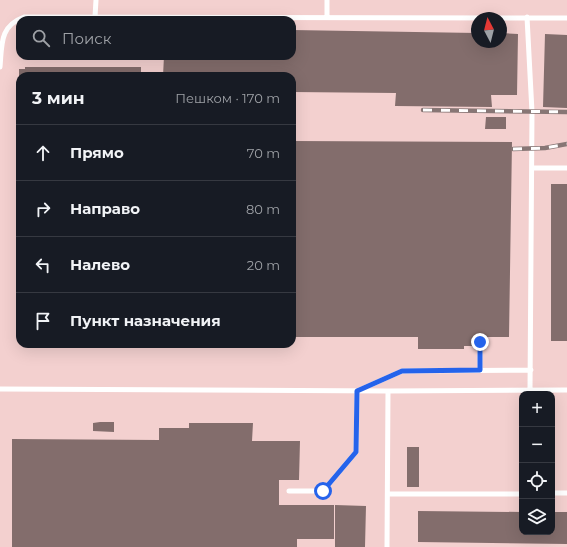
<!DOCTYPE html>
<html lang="ru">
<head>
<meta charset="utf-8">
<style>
	:root { --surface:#171b24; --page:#20242c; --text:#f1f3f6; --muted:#9ea1a6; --line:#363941 }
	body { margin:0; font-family:Montserrat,sans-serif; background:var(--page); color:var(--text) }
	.controls { position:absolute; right:12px; bottom:12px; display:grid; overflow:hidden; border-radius:8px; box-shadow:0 4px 16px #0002 }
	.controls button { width:36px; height:36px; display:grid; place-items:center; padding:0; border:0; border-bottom:1px solid var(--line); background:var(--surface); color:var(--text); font:20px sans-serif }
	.compass { position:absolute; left:471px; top:12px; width:36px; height:36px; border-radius:50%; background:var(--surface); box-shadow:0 4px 16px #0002; rotate:353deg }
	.stop { position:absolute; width:12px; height:12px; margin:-9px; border:3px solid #2563eb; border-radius:50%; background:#fff }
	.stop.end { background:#2563eb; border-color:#fff; box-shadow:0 1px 4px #0008 }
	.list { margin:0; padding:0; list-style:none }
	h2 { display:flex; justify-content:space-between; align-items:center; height:52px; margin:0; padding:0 16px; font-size:17px }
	h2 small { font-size:13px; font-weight:400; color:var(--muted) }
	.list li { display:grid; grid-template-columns:26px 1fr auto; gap:12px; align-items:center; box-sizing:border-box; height:56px; padding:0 16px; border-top:1px solid var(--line) }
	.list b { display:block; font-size:15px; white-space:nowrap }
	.list em { font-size:13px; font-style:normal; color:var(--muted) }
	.icon { flex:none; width:22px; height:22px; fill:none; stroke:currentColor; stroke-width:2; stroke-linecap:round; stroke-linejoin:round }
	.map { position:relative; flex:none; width:567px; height:547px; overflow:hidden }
	.search { position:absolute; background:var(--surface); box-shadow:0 4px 16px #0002; left:16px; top:16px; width:280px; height:44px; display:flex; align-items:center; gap:10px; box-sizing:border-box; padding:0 14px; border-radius:12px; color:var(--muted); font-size:15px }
	.panel { position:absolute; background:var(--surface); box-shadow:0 4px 16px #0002; left:16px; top:72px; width:280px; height:276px; border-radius:12px }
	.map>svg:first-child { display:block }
	.built { fill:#f3d0cf; fill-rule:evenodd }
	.building { fill:#836d6c }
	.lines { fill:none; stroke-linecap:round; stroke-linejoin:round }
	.service { stroke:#fff; stroke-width:5 }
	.rail-casing { stroke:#877675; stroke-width:4.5 }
	.rail { stroke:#fff; stroke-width:3; stroke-dasharray:9; stroke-linecap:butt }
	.route { stroke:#2563eb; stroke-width:5 }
</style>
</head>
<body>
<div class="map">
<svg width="567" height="547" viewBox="0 0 567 547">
	<rect width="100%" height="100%" fill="#f8dedd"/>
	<!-- built -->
	<path class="built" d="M 0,0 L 567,0 L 567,547 L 0,547 ZM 477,18 L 501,18 L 501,42 L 477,42 ZM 20,20 L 292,20 L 292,56 L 20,56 ZM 20,76 L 292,76 L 292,344 L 20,344 ZM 522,394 L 552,394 L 552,532 L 522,532 Z"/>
	<!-- building -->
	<path class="building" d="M 18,24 L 20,25 L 20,51 L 18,51 Z
		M 292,30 L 477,33 L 477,42 L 501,42 L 501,33 L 518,34 L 517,95 L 491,95 L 492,107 L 395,106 L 396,93 L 292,92 L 292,76 L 163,76 L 164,56 L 292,56 Z
		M 545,34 L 567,35 L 567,108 L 543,107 Z
		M 25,67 L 141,67 L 141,76 L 19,76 L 19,69 L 25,69 Z
		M 486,117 L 506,117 L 506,129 L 485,129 Z
		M 292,141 L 512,142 L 509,337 L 474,337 L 474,346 L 464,346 L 464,349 L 418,349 L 418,337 L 292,337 Z
		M 551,184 L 567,184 L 567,341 L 551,341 Z
		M 100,422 L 114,422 L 114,432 L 93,431 L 93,423 Z
		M 189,423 L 253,423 L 252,441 L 300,441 L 299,480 L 279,480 L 279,505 L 334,505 L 334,539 L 297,539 L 297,547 L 12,547 L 12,439 L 159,440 L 159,428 L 189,428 Z
		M 407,447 L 419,447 L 419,487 L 407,487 Z
		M 335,505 L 366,506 L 365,547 L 335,547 Z
		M 418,511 L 522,512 L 522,532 L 552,532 L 552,512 L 567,512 L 567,544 L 418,542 Z"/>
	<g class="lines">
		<!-- service -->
		<path class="service" d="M 327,0 L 327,17
			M 95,17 L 96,0
			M 527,17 L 532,112 L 530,390
			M 0,67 C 2,43 0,26 24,17 L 567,18
			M 532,168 L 567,168
			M 480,342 L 480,370
			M 0,389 L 388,391 L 567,390
			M 289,491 L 323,491 L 356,452 L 357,391 L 402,371 L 531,370
			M 552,493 L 567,493
			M 388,494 L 522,494
			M 387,547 L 388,391"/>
		<!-- rail casing -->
		<g class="rail-casing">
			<path id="rail" d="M 423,110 L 567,112
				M 513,149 L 545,148 L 567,144"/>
		</g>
		<!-- rail -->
		<use href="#rail" class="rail"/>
	</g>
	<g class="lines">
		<!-- route -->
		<path class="route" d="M 323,491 L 356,452 L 357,391 L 402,371 L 480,370 L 480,342"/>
	</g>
</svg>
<div class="controls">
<button>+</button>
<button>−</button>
<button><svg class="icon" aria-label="locate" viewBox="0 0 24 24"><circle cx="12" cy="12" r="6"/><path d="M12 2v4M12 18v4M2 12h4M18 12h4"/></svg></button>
<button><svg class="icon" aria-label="layers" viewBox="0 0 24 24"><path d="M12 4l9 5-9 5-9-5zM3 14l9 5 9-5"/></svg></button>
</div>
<svg class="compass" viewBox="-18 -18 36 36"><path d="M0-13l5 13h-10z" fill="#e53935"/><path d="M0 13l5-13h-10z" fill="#9ea1a6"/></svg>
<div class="stop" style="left:323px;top:491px"></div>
<div class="stop end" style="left:480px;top:342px"></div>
<div class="search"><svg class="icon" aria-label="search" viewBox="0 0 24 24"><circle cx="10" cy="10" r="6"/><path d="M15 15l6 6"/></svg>Поиск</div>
<section class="panel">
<h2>3 мин<small>Пешком · 170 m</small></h2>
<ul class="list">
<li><svg class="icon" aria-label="ahead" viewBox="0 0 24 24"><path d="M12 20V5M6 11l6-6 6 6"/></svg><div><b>Прямо</b></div><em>70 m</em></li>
<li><svg class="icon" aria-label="right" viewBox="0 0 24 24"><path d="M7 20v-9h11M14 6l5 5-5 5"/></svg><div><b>Направо</b></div><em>80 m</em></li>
<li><svg class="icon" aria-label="left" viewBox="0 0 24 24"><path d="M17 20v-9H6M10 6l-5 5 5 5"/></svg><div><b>Налево</b></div><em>20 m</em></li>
<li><svg class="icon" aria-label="arrive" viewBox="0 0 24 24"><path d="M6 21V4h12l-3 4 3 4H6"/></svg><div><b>Пункт назначения</b></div></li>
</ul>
</section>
</div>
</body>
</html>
